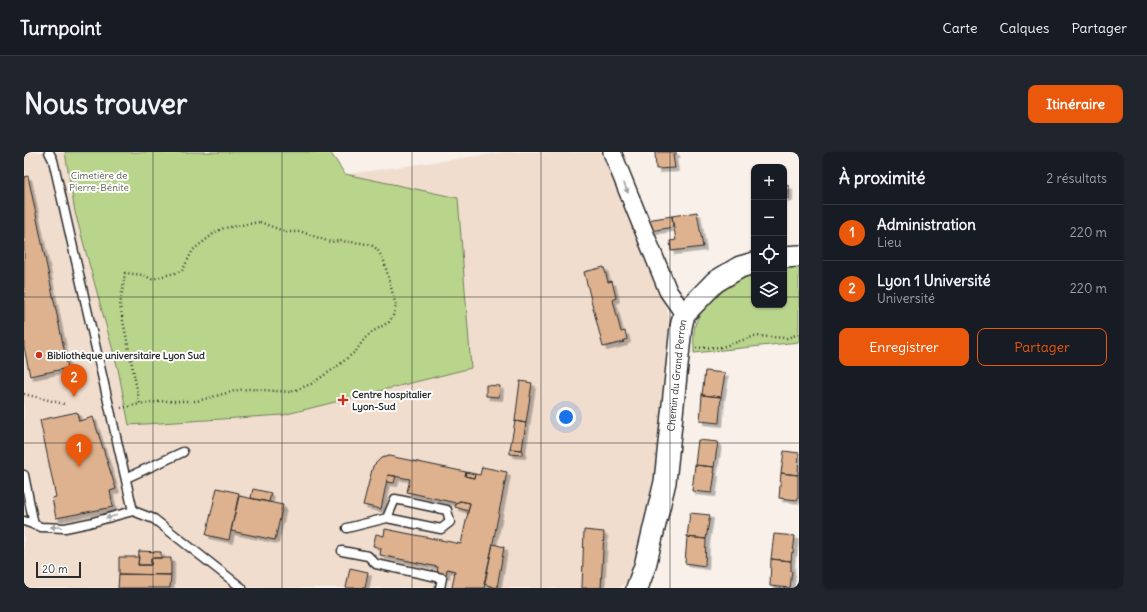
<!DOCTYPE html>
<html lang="fr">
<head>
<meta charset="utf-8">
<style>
	:root { --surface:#171b24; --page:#20242c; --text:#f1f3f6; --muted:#9ea1a6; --line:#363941; --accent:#ea580c }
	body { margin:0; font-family:Delius,sans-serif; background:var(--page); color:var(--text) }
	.controls { position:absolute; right:12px; top:12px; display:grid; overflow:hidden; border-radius:8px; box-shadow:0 1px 3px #0004 }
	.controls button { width:36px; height:36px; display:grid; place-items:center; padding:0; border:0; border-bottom:1px solid var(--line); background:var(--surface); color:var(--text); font:20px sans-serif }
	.scale { position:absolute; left:12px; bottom:10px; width:45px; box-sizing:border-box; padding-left:4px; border:2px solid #2b2b2b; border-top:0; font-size:11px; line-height:14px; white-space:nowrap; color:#2b2b2b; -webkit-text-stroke:3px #fff; paint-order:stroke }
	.you { position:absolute; left:542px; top:265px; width:14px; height:14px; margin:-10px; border:3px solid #fff; border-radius:50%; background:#1a73e8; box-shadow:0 0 0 6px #1a73e833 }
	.badge { display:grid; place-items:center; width:26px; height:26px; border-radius:50%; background:var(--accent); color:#fff; font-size:13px; font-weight:700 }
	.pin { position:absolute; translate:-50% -33px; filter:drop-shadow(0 1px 2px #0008) }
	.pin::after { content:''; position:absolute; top:21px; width:14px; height:12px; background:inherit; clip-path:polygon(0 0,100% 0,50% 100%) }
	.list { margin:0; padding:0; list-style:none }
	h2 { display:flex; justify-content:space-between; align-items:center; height:52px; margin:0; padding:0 16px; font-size:17px }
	h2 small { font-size:13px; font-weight:400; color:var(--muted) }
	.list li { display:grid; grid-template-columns:26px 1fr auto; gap:12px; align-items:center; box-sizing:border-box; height:56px; padding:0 16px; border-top:1px solid var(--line) }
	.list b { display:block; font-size:15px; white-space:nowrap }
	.list p { margin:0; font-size:13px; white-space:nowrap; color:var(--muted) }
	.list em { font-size:13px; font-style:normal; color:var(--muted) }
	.actions { display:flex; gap:8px; padding:12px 16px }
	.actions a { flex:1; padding:9px 0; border:1px solid var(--accent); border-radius:8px; text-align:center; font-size:14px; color:var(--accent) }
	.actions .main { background:var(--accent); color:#fff }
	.icon { flex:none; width:22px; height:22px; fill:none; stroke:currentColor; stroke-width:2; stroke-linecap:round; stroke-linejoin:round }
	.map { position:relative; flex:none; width:775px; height:436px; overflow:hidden; border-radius:8px }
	header { display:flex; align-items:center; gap:24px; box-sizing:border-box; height:56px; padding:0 20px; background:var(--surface); border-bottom:1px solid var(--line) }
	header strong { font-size:19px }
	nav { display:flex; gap:22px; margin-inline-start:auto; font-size:14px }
	.intro { display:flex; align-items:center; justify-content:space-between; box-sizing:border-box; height:96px; padding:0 24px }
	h1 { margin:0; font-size:28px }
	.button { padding:10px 18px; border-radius:8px; background:var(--accent); color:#fff; font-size:14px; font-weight:700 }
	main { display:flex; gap:24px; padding:0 24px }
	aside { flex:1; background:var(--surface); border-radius:8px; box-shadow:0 1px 3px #0004 }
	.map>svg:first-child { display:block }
	.built { fill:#f0ddce }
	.green { fill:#b9d58c; stroke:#72805c }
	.building { fill:#deb28f; stroke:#2b2b2b; filter:url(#shadow) }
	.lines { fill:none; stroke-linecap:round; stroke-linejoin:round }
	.service-casing { stroke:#2b2b2b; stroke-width:11 }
	.minor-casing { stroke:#2b2b2b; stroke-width:20 }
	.tertiary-casing { stroke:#2b2b2b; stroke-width:24 }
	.path { stroke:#2b2b2b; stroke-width:2.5; stroke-dasharray:1 3; stroke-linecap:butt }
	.service { stroke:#fff; stroke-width:8 }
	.minor { stroke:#fff; stroke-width:17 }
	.tertiary { stroke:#fff; stroke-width:21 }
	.oneway { fill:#a0a0a0 }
	.grid { fill:none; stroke:#2b2b2b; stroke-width:1; stroke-opacity:0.55 }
	.poi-dot { fill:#c8321e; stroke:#fff; stroke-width:1.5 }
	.labels { text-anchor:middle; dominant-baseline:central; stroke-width:4; stroke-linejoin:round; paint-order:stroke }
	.park-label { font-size:10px; fill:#565e48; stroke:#fff }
	.poi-label { font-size:10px; font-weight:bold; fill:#2b2b2b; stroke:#fff; text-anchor:start }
	.street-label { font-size:10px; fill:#2b2b2b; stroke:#fff }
</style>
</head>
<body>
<header>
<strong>Turnpoint</strong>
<nav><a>Carte</a><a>Calques</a><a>Partager</a></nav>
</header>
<div class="intro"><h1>Nous trouver</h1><a class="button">Itinéraire</a></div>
<main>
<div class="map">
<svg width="775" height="436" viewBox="0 0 775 436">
	<defs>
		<filter id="shadow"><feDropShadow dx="3.5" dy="3.5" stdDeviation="0" flood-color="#0004"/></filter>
	</defs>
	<rect width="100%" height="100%" fill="#f8f0e9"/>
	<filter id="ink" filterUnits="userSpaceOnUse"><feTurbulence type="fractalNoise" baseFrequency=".025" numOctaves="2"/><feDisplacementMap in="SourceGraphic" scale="8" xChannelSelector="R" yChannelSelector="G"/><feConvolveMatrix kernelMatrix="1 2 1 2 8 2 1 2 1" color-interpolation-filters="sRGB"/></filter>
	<g filter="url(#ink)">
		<!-- built -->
		<path class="built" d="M 0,0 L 41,0 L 51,60 L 482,0 L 582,0 L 646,166 L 629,330 L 613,399 L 603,429 L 596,436 L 0,436 Z"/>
		<!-- green -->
		<path class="green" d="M 41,0 L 306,0 L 321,22 L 434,46 L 447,216 L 259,263 L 105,273 L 94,217 L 51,60 Z
			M 775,115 L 775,190 L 670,201 C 670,193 669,181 671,173 C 680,147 707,133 730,121 L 730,153 L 760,153 L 760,116 Z"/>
		<!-- building -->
		<path class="building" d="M 631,0 L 652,0 L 652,3 L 649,3 L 651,16 L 632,17 Z
			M 4,24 L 44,216 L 6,224 L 0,195 L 0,25 Z
			M 760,33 L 765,34 L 765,46 L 760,46 Z
			M 673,60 L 679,95 L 647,99 L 646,89 L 652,88 L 648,64 Z
			M 648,64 L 649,75 L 627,79 L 623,68 Z
			M 580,115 L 584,130 L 588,129 L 592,146 L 589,148 L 597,180 L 601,179 L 603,187 L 599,189 L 600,190 L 579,195 L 560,120 Z
			M 681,219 L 701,221 L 697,245 L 678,243 Z
			M 496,229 L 508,231 L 502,271 L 491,269 Z
			M 462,233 L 476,234 L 475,245 L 462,244 Z
			M 678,243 L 697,245 L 695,271 L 676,269 Z
			M 53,260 L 55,269 L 69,265 L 92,337 L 86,339 L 89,355 L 32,366 L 28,346 L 32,345 L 16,268 Z
			M 491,269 L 502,271 L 498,298 L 486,297 Z
			M 674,288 L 694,290 L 690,315 L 671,313 Z
			M 486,297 L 498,298 L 498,303 L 486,302 Z
			M 760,299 L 775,301 L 774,323 L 757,321 Z
			M 365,304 L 442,320 L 441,324 L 450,326 L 451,322 L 456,323 L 458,315 L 483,320 L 460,436 L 428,436 L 431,419 L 423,417 L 422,423 L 413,421 L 414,415 L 356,403 L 357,396 L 349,394 L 352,382 L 360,384 L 361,377 L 437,392 L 446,351 L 436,349 L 432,351 L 383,340 L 386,327 L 364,323 L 357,357 L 339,353 L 349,314 L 357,306 Z
			M 671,313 L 690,315 L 689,321 L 691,321 L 688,341 L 668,339 Z
			M 442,320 L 451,322 L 450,326 L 441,324 Z
			M 757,321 L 774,323 L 774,348 L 755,346 Z
			M 364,323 L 372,324 L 370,331 L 363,330 Z
			M 193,336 L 215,341 L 205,388 L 182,383 Z
			M 229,337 L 247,341 L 245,350 L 227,346 Z
			M 215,344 L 259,353 L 251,388 L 207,379 Z
			M 436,349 L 446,351 L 444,359 L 431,355 L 432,351 Z
			M 666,361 L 686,363 L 682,387 L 663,385 Z
			M 560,378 L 580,380 L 577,436 L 558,436 Z
			M 750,382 L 771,384 L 769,401 L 768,400 L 767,409 L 747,407 Z
			M 663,385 L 682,387 L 681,414 L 661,411 Z
			M 469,392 L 480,395 L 473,436 L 460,432 Z
			M 115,399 L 137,400 L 137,406 L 127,406 L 127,413 L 114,413 Z
			M 95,405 L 115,405 L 114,413 L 127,413 L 127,406 L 147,406 L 147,423 L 95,422 Z
			M 747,407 L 767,409 L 767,419 L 768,419 L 766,436 L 746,434 Z
			M 326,416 L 344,420 L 341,436 L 322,436 Z
			M 95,422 L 147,423 L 146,436 L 94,436 Z"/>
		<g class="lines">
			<!-- service casing -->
			<g class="service-casing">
				<path id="service" d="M 25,0 L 29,8 L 109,359
					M 0,323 L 10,373
					M 102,326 L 159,300
					M 0,369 L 17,375 L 41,376 L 65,371 L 109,359 L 130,367 L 218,436
					M 323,376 L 363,366 L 417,377 L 426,370 L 423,358 L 371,347 L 363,366
					M 318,399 L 344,404 L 352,412 L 418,426 L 416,436"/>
			</g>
			<!-- minor casing -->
			<g class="minor-casing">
				<path id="minor" d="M 588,0 L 644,139 L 660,162"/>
			</g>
			<!-- tertiary casing -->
			<g class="tertiary-casing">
				<g id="tertiary">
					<path d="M 760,105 L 775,104"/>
					<path id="s1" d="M 613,436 L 621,414 L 641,330 L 657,175 L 660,162 L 691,130 L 716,115 L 730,111"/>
				</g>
			</g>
			<!-- path -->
			<path class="path" d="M 236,70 L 262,80 L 278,80 L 306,90 L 315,89 L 338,91 L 347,93 L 353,97 L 360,109 L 372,154 L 370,162 L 365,170 L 348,180 L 341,186 L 332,199 L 311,216 L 287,232 L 267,240 L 226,237 L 214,238 L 173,249 L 141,249 L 116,252 L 96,154 L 101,121 L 119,123 L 128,127 L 158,119 L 169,98 L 193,79 L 200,76 Z
				M 672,196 L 698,195 L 731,184 L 763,186 L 775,182
				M 0,242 L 40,252
				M 97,256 L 116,252"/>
			<!-- service -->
			<use href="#service" class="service"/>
			<!-- minor -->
			<use href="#minor" class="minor"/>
			<!-- tertiary -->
			<use href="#tertiary" class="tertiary"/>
		</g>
		<!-- one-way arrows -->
		<defs><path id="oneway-solid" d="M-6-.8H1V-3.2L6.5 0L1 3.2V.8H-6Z"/></defs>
		<g class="oneway">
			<use href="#oneway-solid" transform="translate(602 36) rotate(68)"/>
			<use href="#oneway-solid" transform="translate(87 365) rotate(164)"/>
			<use href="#oneway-solid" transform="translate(32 375) rotate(-179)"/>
		</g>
	</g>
	<!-- grid -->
	<path class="grid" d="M 129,0 L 129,436M 258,0 L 258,436M 388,0 L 388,436M 517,0 L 517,436M 646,0 L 646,436M 0,145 L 730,145M 760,145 L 775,145M 0,291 L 775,291"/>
	<!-- markers -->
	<g class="poi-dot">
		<circle cx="15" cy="203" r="4"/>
		<path d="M317 242h4v4h4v4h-4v4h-4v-4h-4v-4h4z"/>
	</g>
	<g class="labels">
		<!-- park labels -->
		<g class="park-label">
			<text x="75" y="23">Cimetière de<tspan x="75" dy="12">Pierre-Bénite</tspan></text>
		</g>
		<!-- poi labels -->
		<g class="poi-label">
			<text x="23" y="203">Bibliothèque universitaire Lyon Sud</text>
			<text x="328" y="242">Centre hospitalier<tspan x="328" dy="12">Lyon-Sud</tspan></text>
		</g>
		<!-- street labels -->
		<g class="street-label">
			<text stroke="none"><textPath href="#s1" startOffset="217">Chemin du Grand Perron</textPath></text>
		</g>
	</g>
</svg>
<div class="controls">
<button>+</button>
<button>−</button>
<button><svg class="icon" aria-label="locate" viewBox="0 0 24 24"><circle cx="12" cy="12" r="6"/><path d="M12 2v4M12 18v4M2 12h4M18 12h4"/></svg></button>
<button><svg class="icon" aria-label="layers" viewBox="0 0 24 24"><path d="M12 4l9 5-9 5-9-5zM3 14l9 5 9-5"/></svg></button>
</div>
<div class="scale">20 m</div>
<div class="you"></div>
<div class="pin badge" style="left:55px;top:315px">1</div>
<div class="pin badge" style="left:50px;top:245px">2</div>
</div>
<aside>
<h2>À proximité<small>2 résultats</small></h2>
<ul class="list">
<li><span class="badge">1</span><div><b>Administration</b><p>Lieu</p></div><em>220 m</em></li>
<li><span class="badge">2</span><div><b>Lyon 1 Université</b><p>Université</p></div><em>220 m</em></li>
</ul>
<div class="actions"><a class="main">Enregistrer</a><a>Partager</a></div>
</aside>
</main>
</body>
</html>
